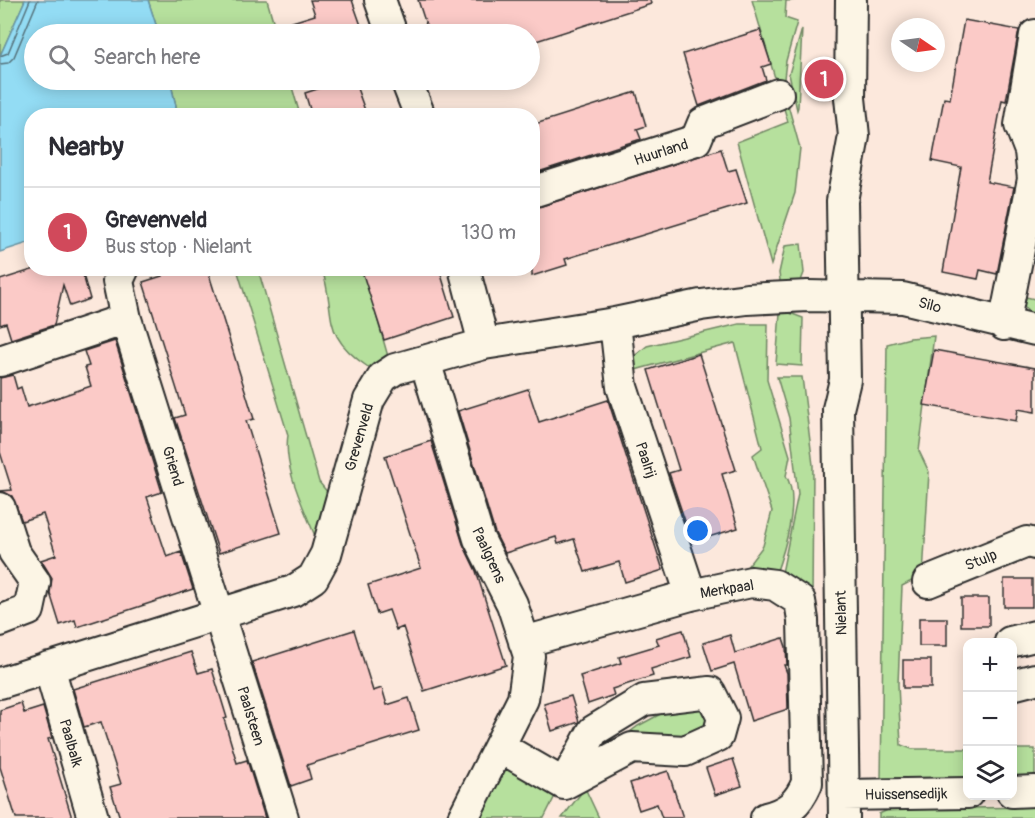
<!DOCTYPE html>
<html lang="en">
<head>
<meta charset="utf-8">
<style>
	body { margin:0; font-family:Pangolin,sans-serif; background:#f7f7f7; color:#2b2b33 }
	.controls { position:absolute; right:18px; bottom:18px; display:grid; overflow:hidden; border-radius:12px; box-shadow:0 3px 15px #0003 }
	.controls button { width:54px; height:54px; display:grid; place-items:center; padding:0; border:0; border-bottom:2px solid #e1e1e2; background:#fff; color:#2b2b33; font:30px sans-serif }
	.compass { position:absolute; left:891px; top:18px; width:54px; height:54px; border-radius:50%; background:#fff; box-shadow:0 3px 15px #0003; rotate:103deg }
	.you { position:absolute; left:698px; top:531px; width:21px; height:21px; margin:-15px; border:4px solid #fff; border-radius:50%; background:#1a73e8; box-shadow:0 0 0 9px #1a73e833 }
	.badge { display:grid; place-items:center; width:39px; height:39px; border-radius:50%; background:#d1495b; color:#fff; font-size:20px; font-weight:700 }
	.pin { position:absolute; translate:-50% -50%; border:3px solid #fff; box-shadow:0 2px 6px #0006 }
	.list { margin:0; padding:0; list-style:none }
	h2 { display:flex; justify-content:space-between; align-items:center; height:78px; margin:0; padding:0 24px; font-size:26px }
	h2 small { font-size:20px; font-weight:400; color:#7c7c81 }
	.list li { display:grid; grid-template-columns:39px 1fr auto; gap:18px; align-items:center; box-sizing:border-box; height:90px; padding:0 24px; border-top:2px solid #e1e1e2 }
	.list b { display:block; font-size:22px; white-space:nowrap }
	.list p { margin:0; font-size:20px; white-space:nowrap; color:#7c7c81 }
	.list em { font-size:20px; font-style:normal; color:#7c7c81 }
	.icon { flex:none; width:33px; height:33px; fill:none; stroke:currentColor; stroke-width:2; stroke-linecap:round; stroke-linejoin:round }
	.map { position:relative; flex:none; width:1035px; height:818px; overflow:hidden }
	.search { position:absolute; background:#fff; box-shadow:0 3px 15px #0003; left:24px; top:24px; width:516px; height:66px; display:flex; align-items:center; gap:15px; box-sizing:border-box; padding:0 21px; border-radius:33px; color:#7c7c81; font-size:22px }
	.panel { position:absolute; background:#fff; box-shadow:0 3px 15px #0003; left:24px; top:108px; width:516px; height:168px; border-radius:24px }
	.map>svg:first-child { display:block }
	.green { fill:#b6e09d; stroke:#708664; stroke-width:1.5 }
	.water { fill:#93dcf4; stroke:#6995a4; stroke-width:1.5 }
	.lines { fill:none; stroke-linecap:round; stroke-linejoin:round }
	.shore { stroke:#55727b; stroke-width:1.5 }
	.building { fill:#fbcac7; stroke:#2b2b2b; stroke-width:1.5 }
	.minor-casing { stroke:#2b2b2b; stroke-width:34 }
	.minor { stroke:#fcf5e5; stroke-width:30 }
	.labels { text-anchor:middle; stroke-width:6; stroke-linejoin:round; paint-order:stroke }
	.street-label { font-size:15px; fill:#2b2b2b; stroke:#fcf5e5 }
</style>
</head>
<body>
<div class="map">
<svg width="1035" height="818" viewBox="0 0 1035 818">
	<rect width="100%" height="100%" fill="#fce8dc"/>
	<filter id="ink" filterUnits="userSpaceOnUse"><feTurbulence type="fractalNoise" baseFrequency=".0167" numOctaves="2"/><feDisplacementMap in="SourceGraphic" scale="12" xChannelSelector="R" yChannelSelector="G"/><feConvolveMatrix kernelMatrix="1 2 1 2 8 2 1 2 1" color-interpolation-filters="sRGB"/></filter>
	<g filter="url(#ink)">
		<path class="green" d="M0,0h25l-25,56z
			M148,0h119l10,34h-118z
			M752,0h46l-12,1 -1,17 12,4 -11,39 -3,26 17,61 -5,45 -24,72 -34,-123 51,-20z
			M802,29l-4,78 -1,3 -8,-36z
			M170,80h120l10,35h-126l2,-9z
			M801,244l3,29 -4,10 -19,4 -2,-14 6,-27z
			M237,269h21l61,213 9,11 -13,43c-12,-30 -32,-69 -27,-101z
			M322,269h41l26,91 -21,7c-49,-33 -31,-51 -46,-98z
			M1026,297l9,2v17l-6,-2 -6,-10z
			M787,312l16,6 -1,48 -26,-2 4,-51z
			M739,324h29l-1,56 23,76 -4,20c15,22 -2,76 -11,100h-35l23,-30 9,-35 -19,-56 9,-7 -27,-105 -100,27 -3,-12 15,-12z
			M934,336l-15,115 10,21 -6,103 -21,11 -4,98 3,61 11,4h55v37l-86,-5 6,-437 23,-6z
			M777,377h25l11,88 -1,140 -32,-22 18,-89 -9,-76z
			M715,698l4,33 -112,18 31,-23 45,-24z
			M1012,749h23v34l-22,1z
			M505,764l52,28 -13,26h-67z
			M585,788l14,30h-37z
			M1035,807v11h-156v-4l11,-5z"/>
		<path class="water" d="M25,0h123l11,34h-125v46h136l6,26 -2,9 -142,1 -1,126 -31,10v-196z"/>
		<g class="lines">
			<path class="shore" d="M0,56l8,-3 22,-53
				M0,64l8,-1 6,-6 24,-57"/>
		</g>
		<path class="building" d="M310,0h42l12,34h-97l-1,-4 49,-15z
			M418,0h232l1,4 -121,39v-9h-101z
			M964,20l55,10 -13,71 -4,-1 -15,82 27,5 -17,87 -17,-4 -2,9 -35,-7 18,-105 -29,-6 12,-63 6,1z
			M760,30l11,34 -9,3 4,13 -67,26 -16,-52z
			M345,80h9l13,36h-55l-7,-23z
			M636,92l10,34 -9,3 4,10 -109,35v-49z
			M721,149l7,22 8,-2 11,34 -182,56 2,6 -35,11v-67z
			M38,268h43l9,31 -20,7 -7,-21 -9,40 -43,14 -5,-16 -6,2v-45z
			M160,268h47l47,151 -8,2 35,112 -62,20 -44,-135 10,-3 -42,-133 19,-6z
			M361,268h78l15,49 -70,23z
			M115,341l47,151 -15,5 20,60 14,-5 12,37 -116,38 -2,-7 -15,5 -10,-32 2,-15 -11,-18 15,-5 -13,-41 -21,7 -10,-25 -12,-5 12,-1 -12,-38v-74l13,-3 4,14 4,-2 6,20 32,-10 32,-11 -6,-19 4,-1 -5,-15z
			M934,350l101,18v44l-17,-3 -2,12 -92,-16z
			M699,354l37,116 -14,4 16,54 -46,14 -23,-69 10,-3 -31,-100z
			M528,389l11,33 69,-22 55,170 -38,12 -6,-20 -34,10 -11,-33 -16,5 -2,-7 -51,16 -10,-20 -37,-122z
			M431,441l32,103 13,27 30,94 -82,26 -21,-64 -7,3 -7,-20 -12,4 -9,-29 53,-17 -36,-112z
			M1004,579h28v28h-28z
			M961,598h28v28h-28z
			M919,618h28v28h-28z
			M354,630l19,61 9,-3 5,17 22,-7 10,32 -112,35 4,14 -20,7 -39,-124z
			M683,630l8,27 -40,12 2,7 -41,13 2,6 -26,9 -8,-28 41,-13 -2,-6 40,-12 -3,-7z
			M730,635l5,18 48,-15 3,9 1,18h-3l3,8 1,36 -37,12 -17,-57 -22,7 -9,-28z
			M191,652l7,21 14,-4 15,49 -3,1 13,44 10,-3 18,58h-145l-10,-31 11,-3 -20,-62 -17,5 -11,-38z
			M903,660h28v28h-28z
			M571,696l8,26 -27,9 -8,-27z
			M21,703l3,10 19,-6 9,31 -4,1 24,79h-56l-16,-51v-57z
			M733,759l9,27 -27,9 -9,-27z
			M668,771l15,47h-21l-5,-14 -18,6 -9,-27z"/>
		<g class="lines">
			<defs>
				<path id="minor" d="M380,0l12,34
					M406,80l14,36
					M532,192l164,-52 7,-17 75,-29
					M124,268l-6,13 8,38 157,499
					M464,268l20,76
					M615,323l7,64 69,208
					M1004,325l29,-146 -3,-28 -10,-26 15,-90
					M0,361l126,-42
					M425,361l54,178 33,65 17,52 -6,43 -60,119
					M0,508l14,44 21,30 -6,28 -29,11
					M928,582l99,-40 8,2
					M524,642l167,-47 60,-13 24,3 25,16 3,19 4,163c-9,21 -19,29 -41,35
					M1010,642l25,-6
					M49,667l44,151
					M0,683l293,-92 20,-13 13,-24 43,-154 14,-23 12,-8 89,-25 131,-21 86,-18 46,-6 61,-3 95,2 132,32
					M1012,685l23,-6
					M710,692l13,26 -5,18 -33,15 -53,-3 -68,36 29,-53 51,-31z
					M500,747l64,37
					M1012,792l23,-1
					M844,795l124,-2
					M844,818l-6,-409 7,-29 -3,-179 12,-65 -4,-38 1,-98"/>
			</defs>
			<use href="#minor" class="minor-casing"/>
			<use href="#minor" class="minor"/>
		</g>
	</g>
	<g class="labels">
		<g class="street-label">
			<text transform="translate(661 152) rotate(-18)" y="5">Huurland</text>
			<text transform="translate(930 305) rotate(15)" y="5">Silo</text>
			<text transform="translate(359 437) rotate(-74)" y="5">Grevenveld</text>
			<text transform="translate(646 460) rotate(72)" y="5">Paalrij</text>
			<text transform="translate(173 466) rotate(73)" y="5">Griend</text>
			<text transform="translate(489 555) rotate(65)" y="5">Paalgrens</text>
			<text transform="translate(981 560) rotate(-22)" y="5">Stulp</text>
			<text transform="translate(727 589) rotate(-9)" y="5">Merkpaal</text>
			<text transform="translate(841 613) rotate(-91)" y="5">Nielant</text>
			<text transform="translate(251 716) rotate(73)" y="5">Paalsteen</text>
			<text transform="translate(71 743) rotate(74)" y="5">Paalbalk</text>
			<text transform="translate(906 794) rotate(-1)" y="5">Huissensedijk</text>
		</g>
	</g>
</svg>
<div class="controls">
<button>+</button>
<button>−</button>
<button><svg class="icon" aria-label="layers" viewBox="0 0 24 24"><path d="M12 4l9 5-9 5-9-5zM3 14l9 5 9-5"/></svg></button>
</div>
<svg class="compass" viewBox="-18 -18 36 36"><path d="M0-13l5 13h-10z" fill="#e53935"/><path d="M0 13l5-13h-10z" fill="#7c7c81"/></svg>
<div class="you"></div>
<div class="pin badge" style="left:824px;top:79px">1</div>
<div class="search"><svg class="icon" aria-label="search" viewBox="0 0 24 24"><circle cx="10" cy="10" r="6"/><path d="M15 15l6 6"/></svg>Search here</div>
<section class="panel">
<h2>Nearby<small></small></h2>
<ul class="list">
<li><span class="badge">1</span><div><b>Grevenveld</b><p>Bus stop · Nielant</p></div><em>130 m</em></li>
</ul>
</section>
</div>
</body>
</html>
